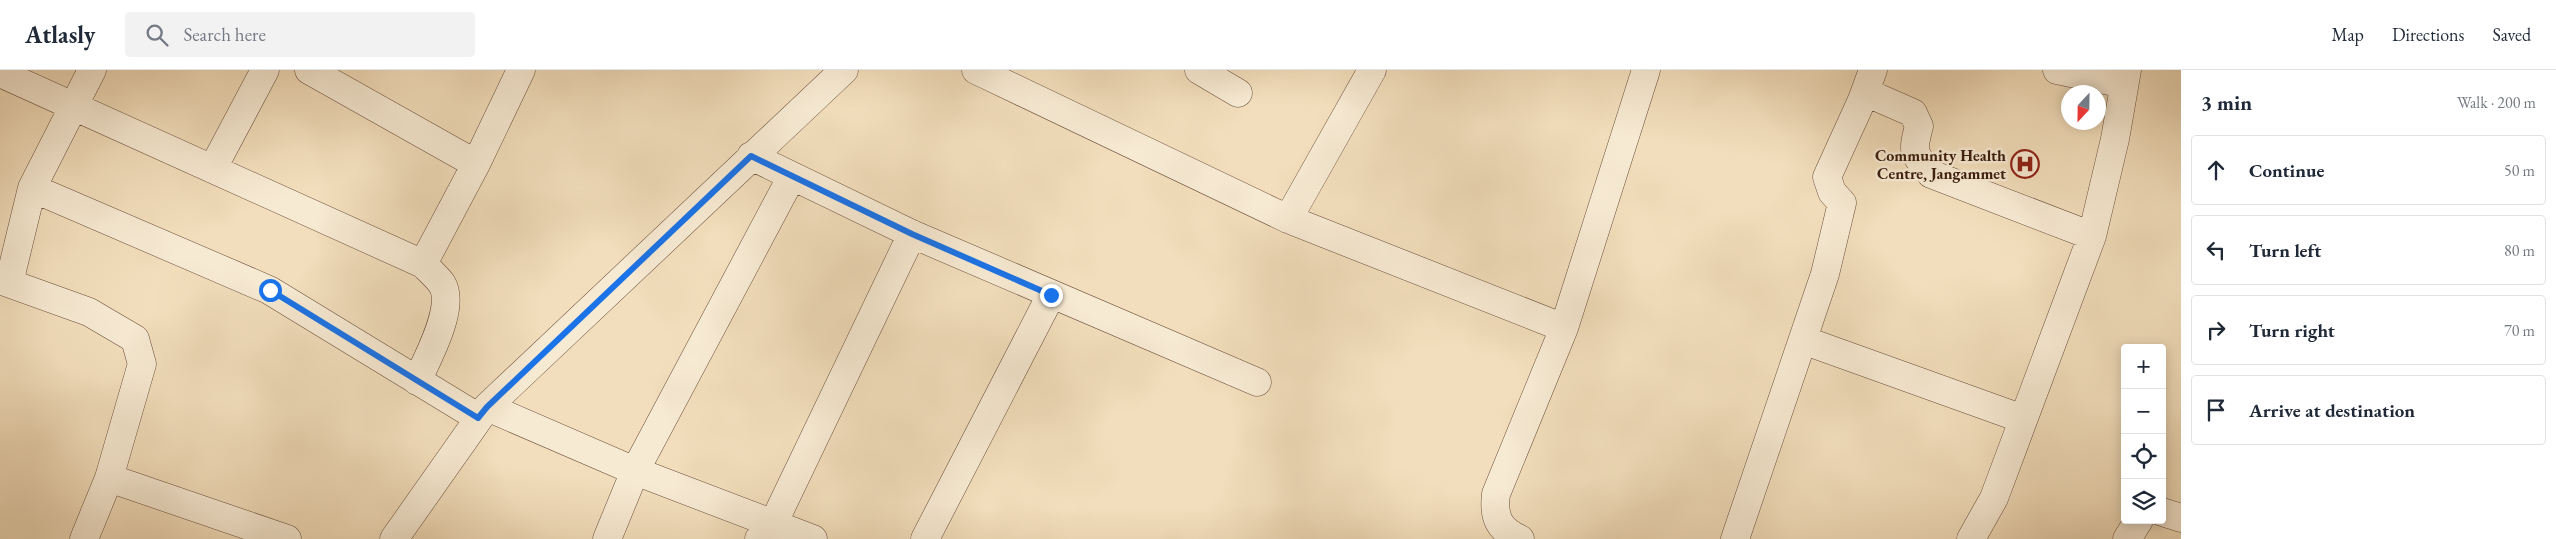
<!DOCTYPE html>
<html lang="en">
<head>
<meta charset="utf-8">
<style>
	body { margin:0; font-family:"EB Garamond",serif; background:#f2f2f3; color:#1f2937 }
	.controls { position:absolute; right:15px; bottom:15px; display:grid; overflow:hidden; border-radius:5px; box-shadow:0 2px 12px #0003 }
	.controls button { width:45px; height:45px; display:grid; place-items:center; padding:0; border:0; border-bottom:1px solid #e0e1e3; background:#fff; color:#1f2937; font:25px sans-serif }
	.compass { position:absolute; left:2061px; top:15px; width:45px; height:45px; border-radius:50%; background:#fff; box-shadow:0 2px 12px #0003; rotate:202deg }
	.stop { position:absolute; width:15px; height:15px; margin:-11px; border:4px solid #1a73e8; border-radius:50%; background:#fff }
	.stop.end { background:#1a73e8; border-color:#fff; box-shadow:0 1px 5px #0008 }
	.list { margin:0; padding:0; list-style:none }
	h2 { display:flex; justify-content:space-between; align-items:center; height:65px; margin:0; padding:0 20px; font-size:21px }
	h2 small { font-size:16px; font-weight:400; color:#747a83 }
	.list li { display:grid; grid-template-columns:32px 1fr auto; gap:15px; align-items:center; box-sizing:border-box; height:70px; margin:0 10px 10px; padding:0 10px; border:1px solid #e0e1e3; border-radius:5px }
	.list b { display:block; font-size:19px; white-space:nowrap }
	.list em { font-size:16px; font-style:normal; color:#747a83 }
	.icon { flex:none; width:28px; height:28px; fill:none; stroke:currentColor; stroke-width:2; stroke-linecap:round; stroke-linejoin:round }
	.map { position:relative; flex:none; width:2181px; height:469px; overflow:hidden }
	header { display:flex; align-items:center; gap:30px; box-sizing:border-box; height:70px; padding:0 25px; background:#fff; border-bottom:1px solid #e0e1e3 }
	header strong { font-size:24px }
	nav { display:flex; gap:28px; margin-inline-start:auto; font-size:18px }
	.search { width:350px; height:45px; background:#f2f2f3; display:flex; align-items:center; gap:12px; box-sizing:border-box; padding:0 18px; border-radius:5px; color:#747a83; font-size:19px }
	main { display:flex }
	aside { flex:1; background:#fff }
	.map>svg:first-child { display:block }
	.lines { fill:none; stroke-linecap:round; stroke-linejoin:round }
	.street-casing { stroke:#6a4e3b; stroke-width:29 }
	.street { stroke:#f7ead3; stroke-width:28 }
	.route { stroke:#1a73e8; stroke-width:6 }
	.labels { text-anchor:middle; stroke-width:5; stroke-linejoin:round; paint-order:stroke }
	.poi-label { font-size:16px; font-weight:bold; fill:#3c1e10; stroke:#f7ead3; text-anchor:end }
</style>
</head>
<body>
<header>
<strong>Atlasly</strong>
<div class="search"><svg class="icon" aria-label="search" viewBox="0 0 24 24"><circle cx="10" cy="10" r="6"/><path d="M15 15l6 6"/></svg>Search here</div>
<nav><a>Map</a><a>Directions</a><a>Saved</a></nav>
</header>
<main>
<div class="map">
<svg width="2181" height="469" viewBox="0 0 2181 469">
	<rect width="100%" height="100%" fill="#f2debc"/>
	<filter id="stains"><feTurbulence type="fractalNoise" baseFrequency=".004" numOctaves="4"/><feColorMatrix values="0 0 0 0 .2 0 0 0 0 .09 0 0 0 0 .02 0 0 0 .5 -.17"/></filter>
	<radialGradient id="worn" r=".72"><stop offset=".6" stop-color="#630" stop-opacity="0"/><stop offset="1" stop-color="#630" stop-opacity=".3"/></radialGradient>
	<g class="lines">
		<defs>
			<path id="street" d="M309,0l167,94
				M976,0l312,149 276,109
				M1199,0l39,23
				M2057,0l67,14
				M0,3l423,191c6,6 14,13 19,20 14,23 -15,75 -25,97
				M1865,22l48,21 6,13c-7,27 -6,27 12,48l161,62
				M751,86l161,78 345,148
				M213,98l52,-98
				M32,118l237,102 210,128
				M1288,149l84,-149
				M423,194l53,-100 45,-94
				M0,210l89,32 46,27 7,25 -33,114 -25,61
				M9,213l23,-95 60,-118
				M1803,270l220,79
				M487,337l148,64 178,68
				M109,408l178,61
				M2162,442l19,6
				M394,469l93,-132 357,-337
				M607,469l28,-68 157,-295
				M759,469l15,-17 138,-288
				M925,469l126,-244
				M1520,469c-21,-9 -27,-22 -24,-45l68,-166 82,-258
				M1735,469l90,-265 17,-71 -10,-11 -5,-15 35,-77 11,-30
				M1971,469l23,-41 98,-262 23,-97 12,-69
				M2127,469l12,-19"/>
		</defs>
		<use href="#street" class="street-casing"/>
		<use href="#street" class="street"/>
	</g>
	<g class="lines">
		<path class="route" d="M270,220l208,128 9,-11 264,-251 161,78 139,61"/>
	</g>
	<defs>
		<symbol id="hospital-ring" viewBox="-11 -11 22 22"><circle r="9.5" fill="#f7ead3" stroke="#8f2418" stroke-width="1.5"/><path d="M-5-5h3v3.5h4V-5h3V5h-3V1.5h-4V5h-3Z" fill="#8f2418"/></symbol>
	</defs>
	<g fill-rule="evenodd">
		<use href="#hospital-ring" x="2009" y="78" width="32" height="32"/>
	</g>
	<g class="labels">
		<g class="poi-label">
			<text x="2006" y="91">Community Health<tspan x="2006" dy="18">Centre, Jangammet</tspan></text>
		</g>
	</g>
	<rect width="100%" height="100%" filter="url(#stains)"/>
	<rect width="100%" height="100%" fill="url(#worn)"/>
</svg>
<div class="controls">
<button>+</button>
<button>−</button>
<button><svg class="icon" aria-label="locate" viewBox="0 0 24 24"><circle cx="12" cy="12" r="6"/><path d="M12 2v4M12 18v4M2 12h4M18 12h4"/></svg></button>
<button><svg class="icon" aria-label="layers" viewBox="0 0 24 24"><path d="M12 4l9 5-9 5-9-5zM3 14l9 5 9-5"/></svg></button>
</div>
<svg class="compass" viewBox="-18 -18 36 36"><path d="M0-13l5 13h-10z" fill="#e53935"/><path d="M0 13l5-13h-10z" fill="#747a83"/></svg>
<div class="stop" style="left:270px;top:220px"></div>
<div class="stop end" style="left:1051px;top:225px"></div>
</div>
<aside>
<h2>3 min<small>Walk · 200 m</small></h2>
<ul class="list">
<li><svg class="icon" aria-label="ahead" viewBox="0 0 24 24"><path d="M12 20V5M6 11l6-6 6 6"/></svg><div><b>Continue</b></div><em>50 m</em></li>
<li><svg class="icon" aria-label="left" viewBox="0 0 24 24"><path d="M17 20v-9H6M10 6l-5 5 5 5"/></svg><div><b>Turn left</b></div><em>80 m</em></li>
<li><svg class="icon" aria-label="right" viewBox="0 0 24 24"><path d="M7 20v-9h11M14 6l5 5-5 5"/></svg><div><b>Turn right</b></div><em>70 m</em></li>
<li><svg class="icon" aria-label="arrive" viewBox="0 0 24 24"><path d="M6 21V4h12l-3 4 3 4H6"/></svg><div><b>Arrive at destination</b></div></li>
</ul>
</aside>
</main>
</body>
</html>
